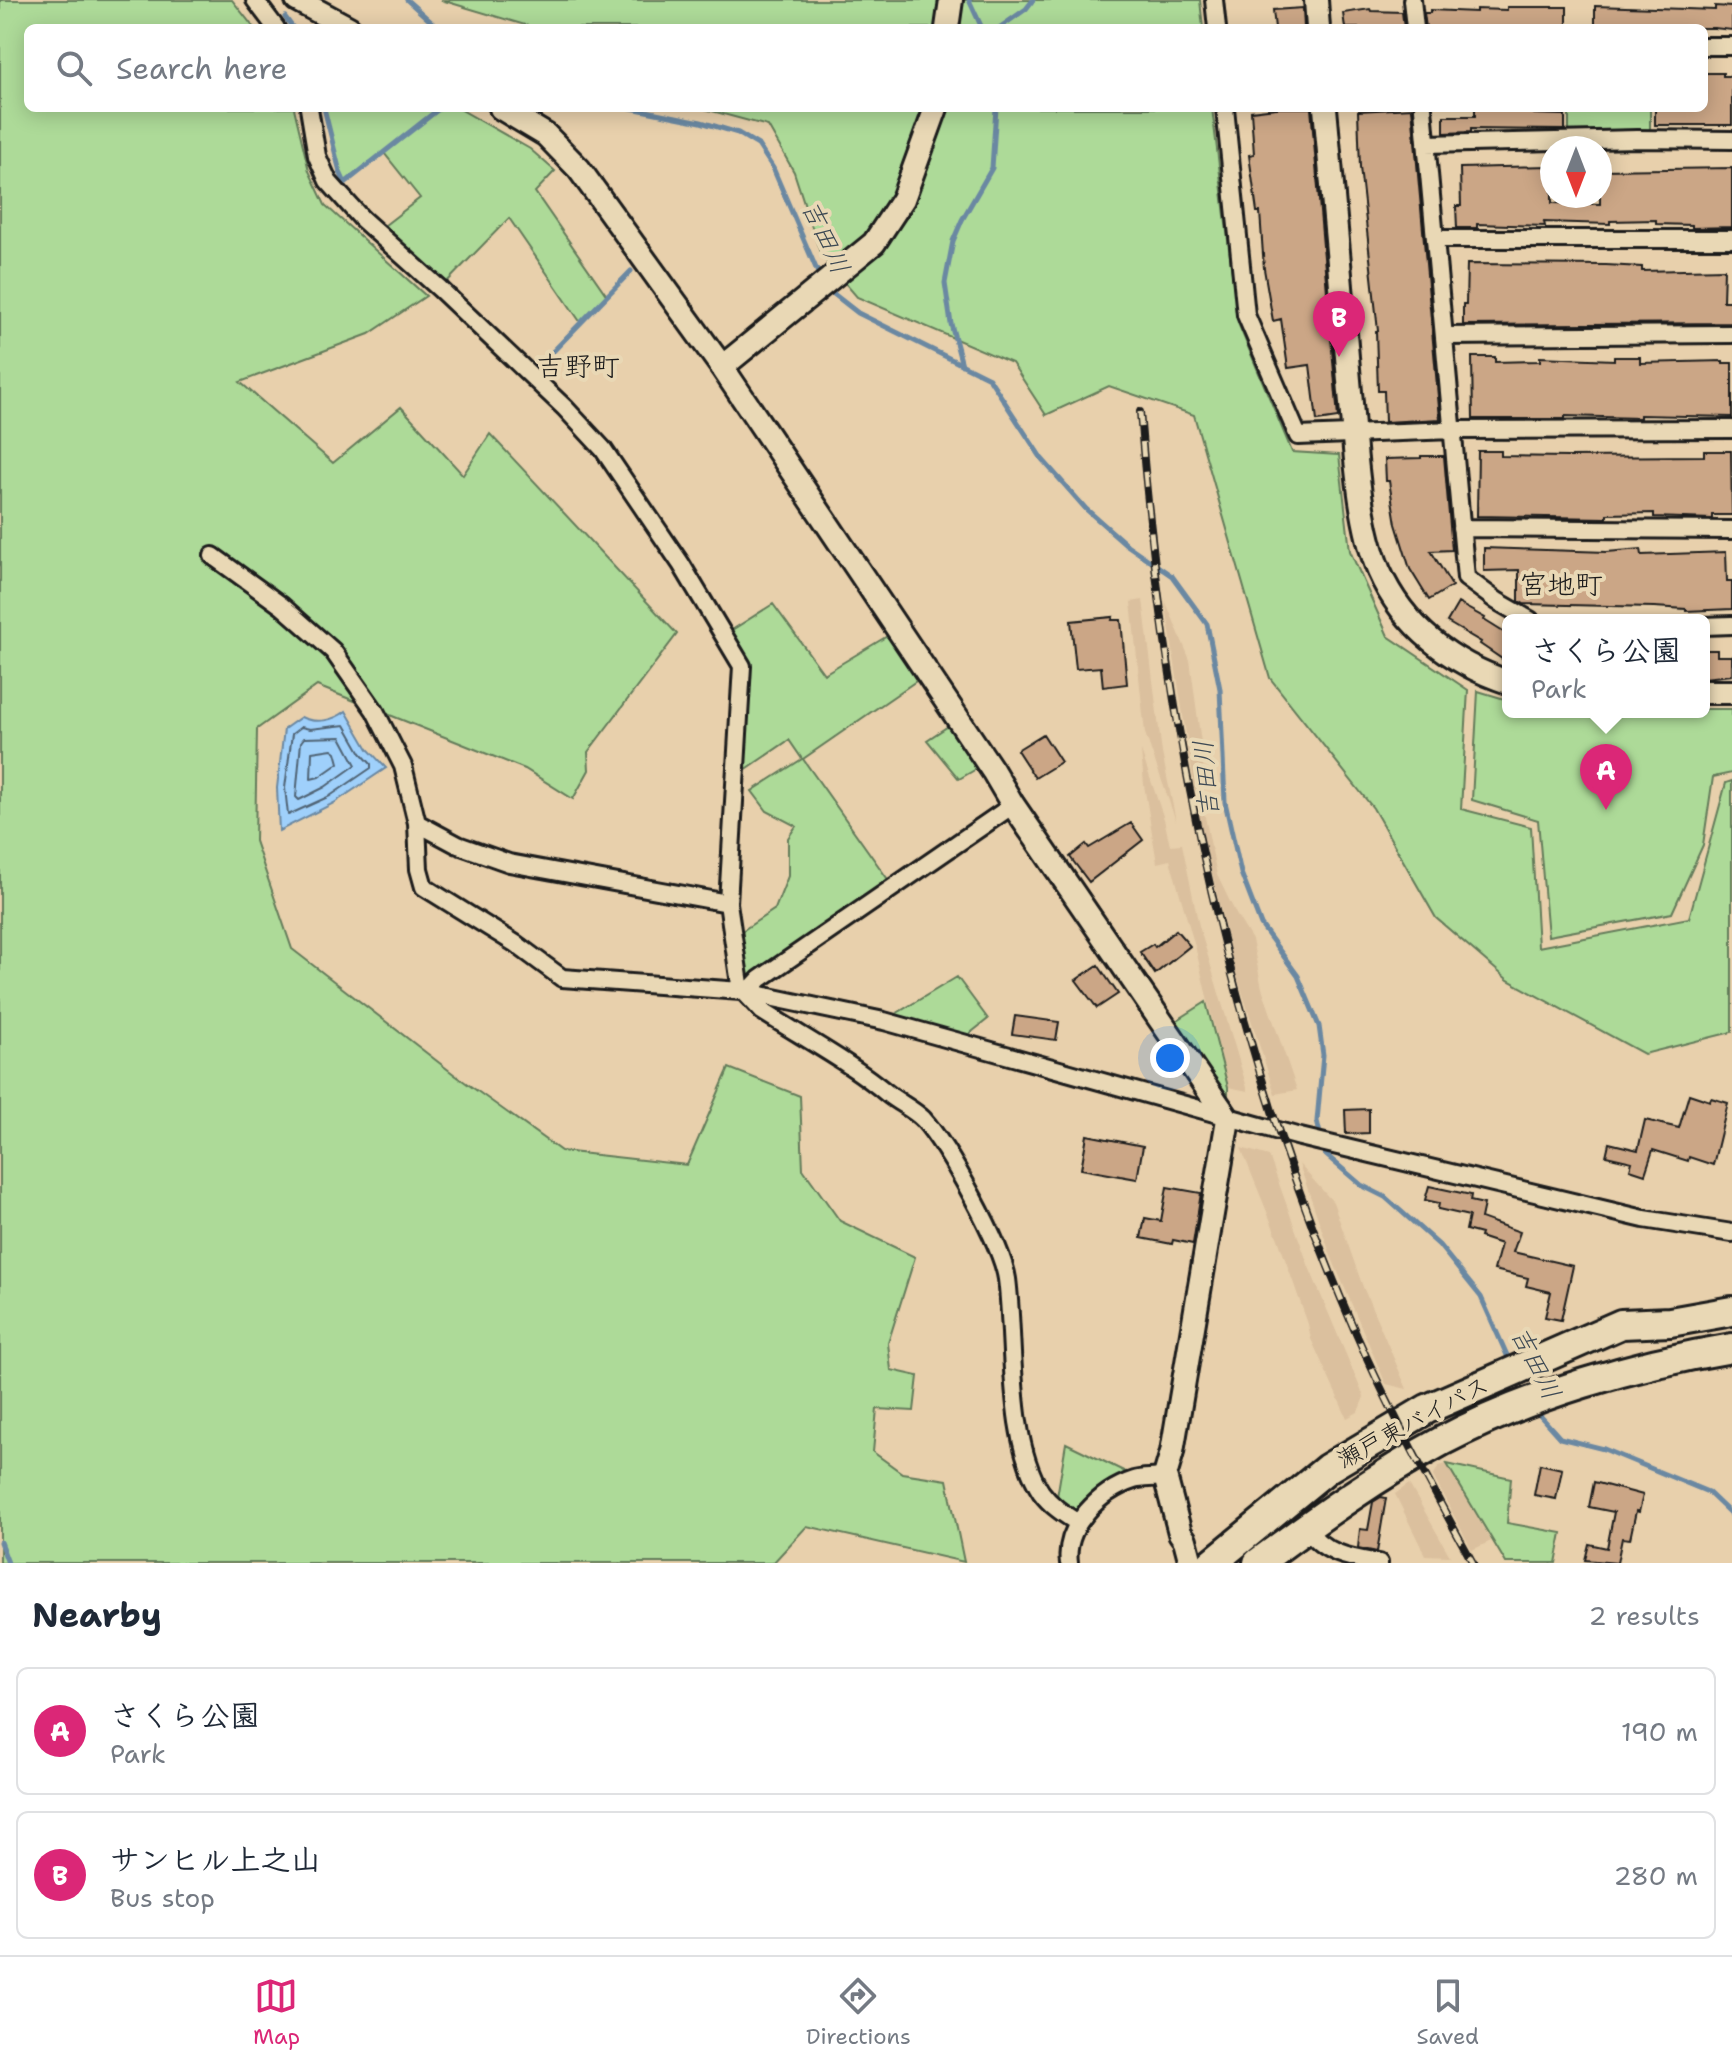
<!DOCTYPE html>
<html lang="en">
<head>
<meta charset="utf-8">
<style>
	body { margin:0; font-family:"Shantell Sans","Klee One",sans-serif; background:#f2f2f3; color:#1f2937 }
	.compass { position:absolute; left:1540px; top:136px; width:72px; height:72px; border-radius:50%; background:#fff; box-shadow:0 4px 20px #0003; rotate:180deg }
	.you { position:absolute; left:1170px; top:1058px; width:28px; height:28px; margin:-20px; border:6px solid #fff; border-radius:50%; background:#1a73e8; box-shadow:0 0 0 12px #1a73e833 }
	.badge { display:grid; place-items:center; width:52px; height:52px; border-radius:50%; background:#db2777; color:#fff; font-size:26px; font-weight:700 }
	.pin { position:absolute; translate:-50% -66px; filter:drop-shadow(0 2px 4px #0008) }
	.pin::after { content:''; position:absolute; top:42px; width:28px; height:24px; background:inherit; clip-path:polygon(0 0,100% 0,50% 100%) }
	.popup { position:absolute; left:1502px; top:614px; width:208px; height:104px; box-sizing:border-box; display:grid; place-content:center; border-radius:12px; background:#fff; filter:drop-shadow(0 2px 6px #0005); font-size:26px; white-space:nowrap; color:#747a83 }
	.popup b { font-size:30px; color:#1f2937 }
	.popup::after { content:''; position:absolute; left:50%; top:100%; margin-left:-16px; border:16px solid transparent; border-top-color:#fff }
	.list { margin:0; padding:0; list-style:none }
	h2 { display:flex; justify-content:space-between; align-items:center; height:104px; margin:0; padding:0 32px; font-size:34px }
	h2 small { font-size:26px; font-weight:400; color:#747a83 }
	.list li { display:grid; grid-template-columns:52px 1fr auto; gap:24px; align-items:center; box-sizing:border-box; height:128px; margin:0 16px 16px; padding:0 16px; border:2px solid #e0e1e3; border-radius:12px }
	.list b { display:block; font-size:30px; white-space:nowrap }
	.list p { margin:0; font-size:26px; white-space:nowrap; color:#747a83 }
	.list em { font-size:26px; font-style:normal; color:#747a83 }
	.icon { flex:none; width:44px; height:44px; fill:none; stroke:currentColor; stroke-width:2; stroke-linecap:round; stroke-linejoin:round }
	.map { position:relative; flex:none; width:1732px; height:1563px; overflow:hidden }
	.search { position:absolute; background:#fff; box-shadow:0 4px 20px #0003; left:24px; right:24px; top:24px; height:88px; display:flex; align-items:center; gap:20px; box-sizing:border-box; padding:0 28px; border-radius:12px; color:#747a83; font-size:30px }
	.sheet { height:392px; background:#fff }
	nav { display:flex; justify-content:space-around; align-items:center; box-sizing:border-box; height:112px; border-top:2px solid #e0e1e3; background:#fff; font-size:22px; color:#747a83 }
	nav a { display:grid; justify-items:center; gap:4px }
	nav .on { color:#db2777 }
	.map>svg:first-child { display:block }
	.built { fill:#dbc09e }
	.green { fill:#adda98; stroke:#647b5a; stroke-width:2 }
	.water { fill:#9fd0fb; stroke:#6b88a2; stroke-width:2 }
	.lines { fill:none; stroke-linecap:round; stroke-linejoin:round }
	.shore { stroke:#506475; stroke-width:2 }
	.stream { stroke:#6b88a2; stroke-width:5 }
	.building { fill:#cba686; stroke:#1c1c1c; stroke-width:2 }
	.street-casing { stroke:#1c1c1c; stroke-width:22 }
	.secondary-casing { stroke:#1c1c1c; stroke-width:28 }
	.highway-casing { stroke:#1c1c1c; stroke-width:34 }
	.street { stroke:#e9d8b5; stroke-width:16 }
	.secondary { stroke:#e9d8b5; stroke-width:22 }
	.highway { stroke:#e9d8b5; stroke-width:28 }
	.rail-casing { stroke:#1c1c1c; stroke-width:8 }
	.rail { stroke:#e9d8b5; stroke-width:5; stroke-dasharray:15; stroke-linecap:butt }
	.labels { text-anchor:middle; stroke-width:8; stroke-linejoin:round; paint-order:stroke }
	.street-label { font-size:24px; fill:#1c1c1c; stroke:#e9d8b5 }
	.water-label { font-size:26px; font-style:italic; fill:#3d4954; stroke:#e9d8b5 }
	.quarter-label { font-size:28px; fill:#1c1c1c; stroke:#e9d8b5 }
</style>
</head>
<body>
<div class="map">
<svg width="1732" height="1563" viewBox="0 0 1732 1563">
	<rect width="100%" height="100%" fill="#e8d0ac"/>
	<filter id="ink" filterUnits="userSpaceOnUse"><feTurbulence type="fractalNoise" baseFrequency=".0125" numOctaves="2"/><feDisplacementMap in="SourceGraphic" scale="16" xChannelSelector="R" yChannelSelector="G"/><feConvolveMatrix kernelMatrix="1 2 1 2 8 2 1 2 1" color-interpolation-filters="sRGB"/></filter>
	<g filter="url(#ink)">
		<path class="built" d="M1143,600l19,153 14,68 -31,-88 -14,-131z
			M1165,600l25,60 13,98 1,54 13,63 19,39 16,26 10,48 35,102 -22,4 -41,-127 -35,-150z
			M1141,751l23,68 6,26 12,-1 17,82 49,165 -20,-4 -32,-137 -26,-90 -13,3 -13,-78z
			M1241,1148l28,8 40,111 55,130 -6,15 -11,6 -36,-79 -3,-15 -30,-85z
			M1299,1164l34,38 30,85 44,102 -21,-5 -55,-128z
			M1447,1464l44,77 -19,9 -39,-74 6,-10z
			M1409,1484l41,72 -25,-1 -30,-61z"/>
		<path class="green" d="M0,0h232l22,28h-226v80h266l15,63 16,34 101,91 -57,38 -129,48 93,81 68,-56 62,68 27,-41 187,200 -89,118 1,18 -16,29 -48,-30 -208,-83 -60,43 -2,112 37,108 163,126 106,76 126,14 42,-97 71,28 3,73 37,52 75,36 -27,86 3,27 27,6 -4,35 -37,-2 -4,43 29,21 45,7 17,82 -157,-36 -34,37h-773z
			M441,0h759l3,28h-668z
			M324,108h134l72,41 25,22 -20,21 72,104 -26,27 -72,-105 -69,71 -64,-57 44,-34 -36,-45 -39,30 -5,-11z
			M701,108h511l26,215 54,129 47,3 11,96 38,85 80,54 -7,119 70,18 7,120 151,-29 37,-135 6,-2v251l-88,22 -136,-74 -72,-62 -63,-110 -103,-130 -76,-263 -85,-29 -63,29 -34,-52 -155,-66 -36,-42 -27,-83 -26,-46z
			M1569,108h81v31h-81z
			M773,604l51,70 65,-39 30,44 -116,80 91,129 -148,106 -13,-57 42,-28 13,-33v-38l8,-12 -29,-15 -15,-20 50,-32 -13,-19 -53,36 6,-110 -18,-31z
			M1478,691l30,9v12h196v-3h28v64l-19,4 -10,68 -31,68 -124,23 -10,-116 -66,-20z
			M950,725l28,43 -19,11 -32,-39z
			M957,977l31,42 -30,24 -74,-22z
			M1206,1002l22,85v32l-63,-91z
			M1066,1443l72,35 -60,45 -23,-14z
			M1447,1464l64,14 -4,45 55,10 -6,30h-50z"/>
		<path class="water" d="M346,711l22,38 18,19 -52,35 -55,28 -2,-43 7,-59 17,-12c15,7 32,4 45,-6z"/>
		<g class="lines">
			<path class="shore" d="M345,725l16,28 10,11v4l-41,28 -42,19 -3,-27 7,-54 9,-7 9,2z
				M304,738l37,-1 15,28 -31,22 -26,13 -3,-3 5,-55z
				M332,749l4,3 3,11 -20,14 -8,2 1,-27z"/>
			<path class="stream" d="M407,0l31,28
				M969,0l13,28
				M285,17l8,11
				M999,28l27,-19 7,-9
				M324,108l16,64 5,11 95,-75
				M631,108l70,14 37,11 20,12 15,23 48,112
				M826,288l32,25 131,65 53,81 44,50 41,36 45,31 35,48 13,65 5,113 16,71 20,52 37,51 21,50 4,29 -6,66 8,33 36,31 24,12 54,48 42,52 29,65
				M962,365l-11,-41 -6,-41 8,-42 9,-21 30,-52 4,-60
				M535,370l96,-99
				M1535,1410l25,28 44,11 104,43 24,23
				M0,1542l8,21"/>
		</g>
		<path class="building" d="M1595,6l120,4v-4l17,1v23l-18,-2h-119z
			M1507,7h60v21h-141l-2,-15h6v-3l46,2v-3l31,1z
			M1303,8l1,20h-29l-2,-18z
			M1370,9l1,2 31,1 2,16h-59l-2,-15z
			M1704,73h19v3h9v49h-77v-17h49z
			M1276,108h35l27,310 -21,3 -7,-56 -22,3 -7,-49 -8,2 -9,-52 -4,-57h-3l-8,-57 5,-1 -3,-43z
			M1412,108l28,311 -55,3 -1,-31h-6l-2,-60h2l-18,-164 -2,-56z
			M1475,108h59v6l31,1v15l-94,-1v3l-27,1v-17h31z
			M1552,166v37l48,1v-34l132,-2v59l-40,1v-3l-36,-1v-4l-46,1v3l-66,-2 1,4 -68,-2v4h-20l-1,-22h5l-1,-38z
			M1467,264l139,1 36,2v4l82,-2 -1,32h9v22l-269,2v-21h3z
			M1472,357h23v5l45,-1v-4l74,3v-3h26v6l83,-2v2h9v54l-92,-2v3l-75,-2v3h-92z
			M1478,451h23v5l67,1 136,-1v-5h27l1,64h-20v4l-58,-2v-4l-47,1v4l-130,-2z
			M1421,456h23l8,94 -21,1 21,35 -23,14 -19,-31 -14,-45 -7,-43h-3l-1,-22 36,-1z
			M1484,548l123,4 34,-3 1,6 84,-3 1,29h5v28l-46,2v-2l-32,-2 -130,-3 -5,-3v-31l-35,1z
			M1458,603l27,15 -1,2 24,15v28l-28,-19 1,-2 -34,-20z
			M1113,617l-1,3h9l6,64 -24,3 -2,-20 -25,2 -5,-48z
			M1704,650h13v6h15v19l-28,3z
			M1043,734l18,28 -26,16 -18,-28z
			M1131,823l12,17 -54,42 -19,-25 16,-13 3,4z
			M1176,930l14,16 -35,28 -15,-22 13,-8 2,3z
			M1098,965l20,29 -21,14 -21,-28z
			M1015,1016l44,6 -3,18 -44,-6z
			M1689,1094l21,7 1,-3 17,5 -15,62 -24,-8 -1,4 -35,-11 -8,24 -15,-5 2,-7 -26,-6 3,-13 29,7 7,-30 34,8z
			M1369,1109v24l-23,1 -1,-24z
			M1087,1135l56,11 -6,33 -56,-10z
			M1429,1186l42,9 -1,6 14,3 -3,14 39,14 -7,20 60,14 -12,54 -16,-3 6,-25 -25,-6 2,-8 -34,-8 7,-26 -21,-7 1,-3 -15,-4 3,-14 -31,-7 1,-6 -14,-3z
			M1167,1187l34,6 -8,51 -20,-4 -1,4 -31,-6 4,-20 16,3z
			M1540,1464l22,5 -6,30 -22,-4z
			M1594,1482l49,13 -4,17 -3,-1 -6,28 -8,-1 -5,25 -32,-3 4,-16 18,4 7,-36 -25,-5z
			M1381,1497l5,1 -9,54 -19,-4 2,-19 8,1 5,-28z"/>
		<g class="lines">
			<defs>
				<path id="street" d="M255,0l21,28
					M1214,0l3,28
					M1412,0l3,28
					M1704,46h28
					M309,108l8,48 11,25 34,38 78,70 125,119 38,41 78,115 61,102 -14,237 13,88
					M1225,108l21,207 52,121 155,-6 279,-1
					M1423,108l43,470 31,23 33,19
					M1426,144l211,-5 95,1
					M1435,239h297
					M1444,336l288,-2
					M1461,528l271,2
					M213,556l69,50 51,45 42,60 28,55 14,57 2,46 5,18 92,57 46,34 179,13 143,30 416,116 344,82 88,14
					M1704,626l28,-1
					M417,823l41,22 51,18 219,40
					M746,994l16,17c42,27 89,52 126,83 11,9 25,15 35,25 24,27 79,125 84,160 8,61 0,161 34,213 10,14 23,22 37,31
					M746,994l14,-15 253,-174
					M1306,1527c16,27 45,31 73,36
					M1069,1563c-5,-37 31,-72 65,-83 10,-3 20,-1 31,-4"/>
				<path id="secondary" d="M297,0l52,28
					M1316,0l2,28
					M947,28l4,-28
					M501,108l45,27 33,34 143,198 271,404 20,34 215,314 -56,333 -7,24 15,57 5,7 6,23
					M1325,108c9,95 17,189 25,284 5,53 8,130 29,179 24,55 73,93 129,111
					M722,367l152,-124 29,-44 33,-91
					M1704,692h28"/>
				<path id="highway" d="M1212,1563l116,-95 99,-59 194,-85 49,-2 62,-11
					M1258,1563c59,-44 119,-87 184,-122 87,-46 193,-77 290,-93"/>
			</defs>
			<use href="#street" class="street-casing"/>
			<use href="#secondary" class="secondary-casing"/>
			<use href="#highway" class="highway-casing"/>
			<use href="#street" class="street"/>
			<use href="#secondary" class="secondary"/>
			<use href="#highway" class="highway"/>
			<defs>
				<path id="rail" d="M1140,412c24,318 89,631 217,924 34,77 75,153 116,227"/>
			</defs>
			<use href="#rail" class="rail-casing"/>
			<use href="#rail" class="rail"/>
		</g>
	</g>
	<g class="labels">
		<g class="street-label">
			<text transform="translate(1413 1422) rotate(-28)" y="8">瀬戸東バイパス</text>
		</g>
		<g class="water-label">
			<text transform="translate(826 237) rotate(65)" y="9">吉田川</text>
			<text transform="translate(1206 779) rotate(-95)" y="9">吉田川</text>
			<text transform="translate(1536 1363) rotate(63)" y="9">吉田川</text>
		</g>
		<g class="quarter-label">
			<text x="578" y="376">吉野町</text>
			<text x="1561" y="594">宮地町</text>
		</g>
	</g>
</svg>
<svg class="compass" viewBox="-18 -18 36 36"><path d="M0-13l5 13h-10z" fill="#e53935"/><path d="M0 13l5-13h-10z" fill="#747a83"/></svg>
<div class="you"></div>
<div class="pin badge" style="left:1606px;top:810px">A</div>
<div class="popup"><b>さくら公園</b>Park</div>
<div class="pin badge" style="left:1339px;top:357px">B</div>
<div class="search"><svg class="icon" aria-label="search" viewBox="0 0 24 24"><circle cx="10" cy="10" r="6"/><path d="M15 15l6 6"/></svg>Search here</div>
</div>
<section class="sheet">
<h2>Nearby<small>2 results</small></h2>
<ul class="list">
<li><span class="badge">A</span><div><b>さくら公園</b><p>Park</p></div><em>190 m</em></li>
<li><span class="badge">B</span><div><b>サンヒル上之山</b><p>Bus stop</p></div><em>280 m</em></li>
</ul>
</section>
<nav>
<a class="on"><svg class="icon" aria-label="map" viewBox="0 0 24 24"><path d="M3 6l6-2 6 2 6-2v14l-6 2-6-2-6 2zM9 4v14M15 6v14"/></svg>Map</a>
<a><svg class="icon" aria-label="directions" viewBox="0 0 24 24"><path d="M12 3l9 9-9 9-9-9zM9 14v-3h6M13 9l2 2-2 2"/></svg>Directions</a>
<a><svg class="icon" aria-label="saved" viewBox="0 0 24 24"><path d="M7 4h10v16l-5-4-5 4z"/></svg>Saved</a>
</nav>
</body>
</html>
